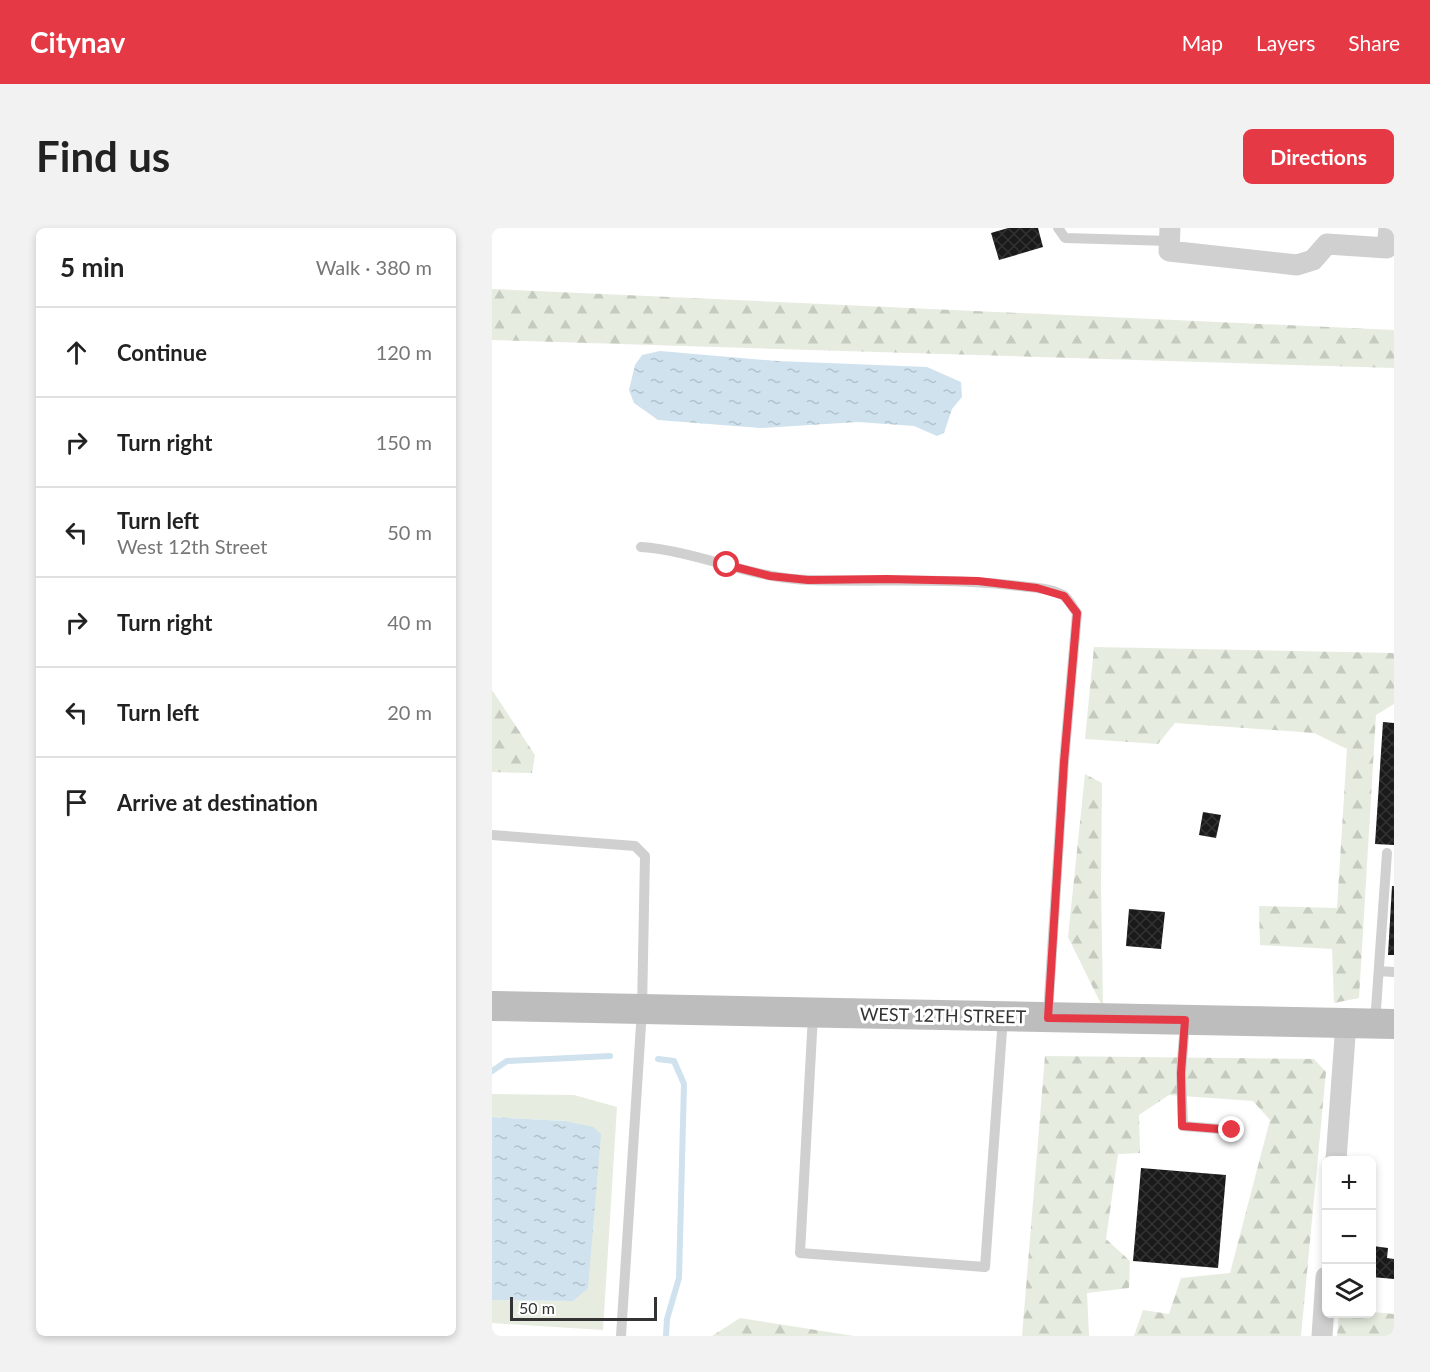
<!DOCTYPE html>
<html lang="en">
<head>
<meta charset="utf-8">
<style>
	body { margin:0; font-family:Lato,sans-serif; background:#f2f2f2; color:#222 }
	.controls { position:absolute; right:18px; bottom:18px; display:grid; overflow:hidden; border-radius:9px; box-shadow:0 3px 9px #0003 }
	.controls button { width:54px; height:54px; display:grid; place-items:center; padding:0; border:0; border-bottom:2px solid #e0e0e0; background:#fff; color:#222; font:30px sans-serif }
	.scale { position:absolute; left:18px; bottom:15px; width:147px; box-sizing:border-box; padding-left:6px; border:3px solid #333; border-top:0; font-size:16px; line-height:21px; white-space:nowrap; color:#333; -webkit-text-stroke:4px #fff; paint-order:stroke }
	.stop { position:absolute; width:18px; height:18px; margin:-14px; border:4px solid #e63946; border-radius:50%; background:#fff }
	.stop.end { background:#e63946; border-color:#fff; box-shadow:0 2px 6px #0008 }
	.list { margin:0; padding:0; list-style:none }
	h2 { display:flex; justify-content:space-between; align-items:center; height:78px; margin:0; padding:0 24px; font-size:26px }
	h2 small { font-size:20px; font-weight:400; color:#767676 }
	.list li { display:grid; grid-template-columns:39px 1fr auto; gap:18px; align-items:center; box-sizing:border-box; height:90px; padding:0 24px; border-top:2px solid #e0e0e0 }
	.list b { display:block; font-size:22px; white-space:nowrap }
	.list p { margin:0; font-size:20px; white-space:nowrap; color:#767676 }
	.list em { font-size:20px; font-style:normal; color:#767676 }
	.icon { flex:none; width:33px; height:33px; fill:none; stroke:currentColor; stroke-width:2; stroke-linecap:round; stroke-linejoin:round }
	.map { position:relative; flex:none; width:902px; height:1108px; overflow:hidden; border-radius:9px }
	header { display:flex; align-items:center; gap:36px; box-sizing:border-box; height:84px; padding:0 30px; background:#e63946; color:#fff }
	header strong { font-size:28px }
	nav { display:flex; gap:33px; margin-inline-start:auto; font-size:21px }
	.intro { display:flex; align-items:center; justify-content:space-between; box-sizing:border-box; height:144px; padding:0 36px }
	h1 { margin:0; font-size:42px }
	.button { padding:15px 27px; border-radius:9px; background:#e63946; color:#fff; font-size:21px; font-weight:700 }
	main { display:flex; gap:36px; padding:0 36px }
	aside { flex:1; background:#fff; border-radius:9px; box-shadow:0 3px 9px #0003 }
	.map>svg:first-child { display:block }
	.green { fill:#e6ecdf }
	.forest { fill:url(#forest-firs) }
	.water { fill:url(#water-ripples) }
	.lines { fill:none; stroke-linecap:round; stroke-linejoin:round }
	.stream { stroke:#cfe2ee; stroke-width:6 }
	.building { fill:url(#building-cross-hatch) }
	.lane { stroke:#d0d0d0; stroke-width:10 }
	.street { stroke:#d0d0d0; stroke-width:21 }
	.secondary { stroke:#bdbdbd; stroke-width:30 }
	.route { stroke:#e63946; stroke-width:8 }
	.labels { text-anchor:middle; stroke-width:6; stroke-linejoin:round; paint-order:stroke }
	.street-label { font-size:18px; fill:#333; stroke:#fff }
</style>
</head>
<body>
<header>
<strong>Citynav</strong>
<nav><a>Map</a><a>Layers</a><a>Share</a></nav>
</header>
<div class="intro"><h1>Find us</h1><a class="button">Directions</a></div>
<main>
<aside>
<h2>5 min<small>Walk · 380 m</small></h2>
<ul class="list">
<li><svg class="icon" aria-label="ahead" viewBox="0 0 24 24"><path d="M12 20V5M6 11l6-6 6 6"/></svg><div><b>Continue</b></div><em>120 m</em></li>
<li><svg class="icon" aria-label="right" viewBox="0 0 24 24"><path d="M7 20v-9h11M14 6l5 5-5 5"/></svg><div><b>Turn right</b></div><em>150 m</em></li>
<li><svg class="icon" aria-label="left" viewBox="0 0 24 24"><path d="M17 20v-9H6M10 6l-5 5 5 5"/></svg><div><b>Turn left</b><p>West 12th Street</p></div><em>50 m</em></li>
<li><svg class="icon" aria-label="right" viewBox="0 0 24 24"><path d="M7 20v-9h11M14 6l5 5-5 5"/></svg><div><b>Turn right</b></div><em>40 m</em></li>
<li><svg class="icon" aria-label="left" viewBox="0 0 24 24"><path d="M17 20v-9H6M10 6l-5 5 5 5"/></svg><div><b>Turn left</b></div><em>20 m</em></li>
<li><svg class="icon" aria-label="arrive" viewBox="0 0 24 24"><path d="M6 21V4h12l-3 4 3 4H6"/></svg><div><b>Arrive at destination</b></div></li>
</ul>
</aside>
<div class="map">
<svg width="902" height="1108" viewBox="0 0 902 1108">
	<defs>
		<pattern id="forest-firs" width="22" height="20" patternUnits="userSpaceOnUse" patternTransform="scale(1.5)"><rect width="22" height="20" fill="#e6ecdf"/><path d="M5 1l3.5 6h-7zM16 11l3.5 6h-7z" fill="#c6cbc0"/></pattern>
		<pattern id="water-ripples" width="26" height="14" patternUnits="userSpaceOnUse" patternTransform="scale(1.5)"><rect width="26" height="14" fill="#cfe2ee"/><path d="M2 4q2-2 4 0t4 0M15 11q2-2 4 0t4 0" fill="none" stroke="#b2c2cd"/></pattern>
		<pattern id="building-cross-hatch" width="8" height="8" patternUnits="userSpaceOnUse" patternTransform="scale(1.5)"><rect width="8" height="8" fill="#1a1a1a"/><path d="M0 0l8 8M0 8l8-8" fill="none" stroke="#333"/></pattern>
	</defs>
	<rect width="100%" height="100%" fill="#fff"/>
	<path class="green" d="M0,866l82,1 43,12 -14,223 -111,-7v-23l80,1 -7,-180 -73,-4z"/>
	<path class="forest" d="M0,61l902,41v38l-902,-28z
		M602,419l300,6v51l-18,11 -17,283 -25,5 -2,-54 -72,-4 -1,-39 78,2 10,-159 -33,-16 -139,-10 -17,21 -73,-5z
		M0,462l43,65 -3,18 -40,-1z
		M593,546l17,9 -1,101 2,124 -35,-71z
		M553,828l269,3 12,13 -25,264h-167l9,-26 26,4 12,-36 49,-5 40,-153 -17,-19 -84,-6 -30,20 1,38 -22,1 -12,85 24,22 -1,27 -42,5 2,43h-67z
		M880,1084l22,2v22h-57l2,-22h33z
		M248,1090l114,18h-142z"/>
	<path class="water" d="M168,123l117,10 150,6 34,15 1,15 -10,12 -8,24 -7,3 -23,-10 -56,-4 -98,6 -102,-8 -24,-17 -5,-13 6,-25 7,-10z
		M0,889l73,4 28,6 8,7 -13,154 -15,13 -81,-1z"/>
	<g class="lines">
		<path class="stream" d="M166,831l16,2 10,23 -5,194 -12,41 -1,17
			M0,843l15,-10 103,-5"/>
	</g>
	<path class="building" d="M516,0h30l5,19 -44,13 -8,-27z
		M891,494l11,1v122l-19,-1z
		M711,584l18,3 -5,23 -17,-3z
		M900,658h2v69h-6z
		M637,681l36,3 -4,37 -35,-3z
		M649,940l85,7 -8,93 -85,-7z
		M881,1018l15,2 -1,10 7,1v20l-22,-2z"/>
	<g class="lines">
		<path class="lane" d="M566,0l7,10 105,3
			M149,319c57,4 111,32 169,33 67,2 133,-2 200,5 16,2 38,2 53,10 6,4 10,13 14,18l-13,149 -16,252
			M0,607l143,11 10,10 -3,153 -21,327
			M887,743l15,1
			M321,787l-13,238 185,14 18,-250
			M693,795l-4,50 2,53 49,4
			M883,795l12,-170"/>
		<path class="street" d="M678,0l-1,23 128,14 16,-5 14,-16 60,4 2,-20
			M844,932l10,-137
			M830,1108l4,-59"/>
		<path class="secondary" d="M0,778l902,18"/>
	</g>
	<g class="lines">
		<path class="route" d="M235,337l43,11 38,4 78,-1 92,2 59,7 27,8 13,17 -13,149 -16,256 137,2 -4,53 1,53 50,4"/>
	</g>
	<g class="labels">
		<g class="street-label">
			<text transform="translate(451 788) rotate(1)" y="6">WEST 12TH STREET</text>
		</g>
	</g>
</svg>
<div class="controls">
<button>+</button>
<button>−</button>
<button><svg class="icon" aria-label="layers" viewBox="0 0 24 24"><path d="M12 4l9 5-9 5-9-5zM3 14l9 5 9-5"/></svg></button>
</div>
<div class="scale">50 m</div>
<div class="stop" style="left:235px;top:337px"></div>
<div class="stop end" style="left:740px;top:902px"></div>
</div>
</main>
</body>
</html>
